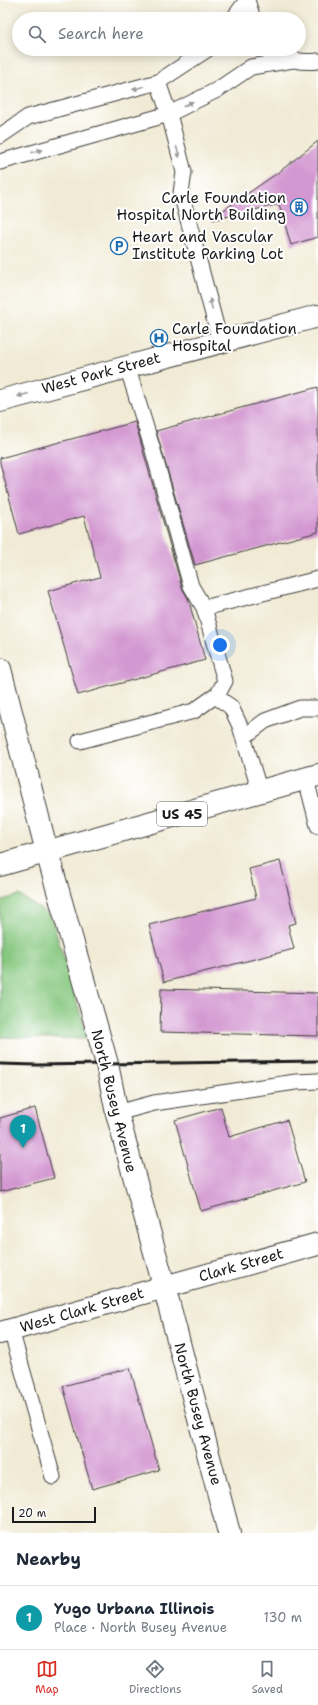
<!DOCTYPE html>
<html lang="en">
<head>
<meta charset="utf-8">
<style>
	body { margin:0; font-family:"Shantell Sans",sans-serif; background:#f6f6f7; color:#1f2937 }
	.scale { position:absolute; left:12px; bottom:10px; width:84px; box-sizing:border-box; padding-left:4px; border:2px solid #1c1c1c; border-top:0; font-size:11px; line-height:14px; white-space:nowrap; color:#1c1c1c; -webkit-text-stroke:3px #fff; paint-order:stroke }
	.you { position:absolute; left:220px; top:645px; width:14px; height:14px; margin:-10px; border:3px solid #fff; border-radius:50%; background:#1a73e8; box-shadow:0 0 0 6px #1a73e833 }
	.badge { display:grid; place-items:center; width:26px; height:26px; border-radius:50%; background:#d93025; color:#fff; font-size:13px; font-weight:700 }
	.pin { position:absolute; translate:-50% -33px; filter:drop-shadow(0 1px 2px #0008) }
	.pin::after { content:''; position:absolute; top:21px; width:14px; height:12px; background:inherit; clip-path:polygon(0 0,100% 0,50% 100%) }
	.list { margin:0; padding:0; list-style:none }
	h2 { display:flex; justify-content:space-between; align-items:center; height:52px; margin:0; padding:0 16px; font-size:17px }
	h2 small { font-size:13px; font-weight:400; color:#747a83 }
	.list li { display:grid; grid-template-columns:26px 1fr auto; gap:12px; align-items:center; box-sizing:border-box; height:64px; padding:0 16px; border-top:1px solid #e0e1e3 }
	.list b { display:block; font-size:15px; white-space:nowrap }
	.list p { margin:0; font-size:13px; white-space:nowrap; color:#747a83 }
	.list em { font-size:13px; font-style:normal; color:#747a83 }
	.icon { flex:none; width:22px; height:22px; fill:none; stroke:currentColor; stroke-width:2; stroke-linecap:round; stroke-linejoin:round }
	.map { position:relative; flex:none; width:318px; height:1533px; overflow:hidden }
	.search { position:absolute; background:#fff; box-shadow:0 2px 10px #0003; left:12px; right:12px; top:12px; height:44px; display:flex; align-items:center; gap:10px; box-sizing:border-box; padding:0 14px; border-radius:22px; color:#747a83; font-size:15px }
	.sheet { height:116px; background:#fff }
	nav { display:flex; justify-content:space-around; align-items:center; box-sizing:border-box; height:56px; border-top:1px solid #e0e1e3; background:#fff; font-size:11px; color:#747a83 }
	nav a { display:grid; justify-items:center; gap:2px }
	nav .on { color:#d93025 }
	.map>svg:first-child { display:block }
	.green { fill:#87c880; stroke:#52724e }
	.building { fill:#d398d1 }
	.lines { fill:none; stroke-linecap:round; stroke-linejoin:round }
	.service-casing { stroke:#3c3b38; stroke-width:17 }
	.minor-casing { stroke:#3c3b38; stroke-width:24 }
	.primary-casing { stroke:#3c3b38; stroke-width:24 }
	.service { stroke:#fff; stroke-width:15 }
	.minor { stroke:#fff; stroke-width:22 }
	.primary { stroke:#fff; stroke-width:22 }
	.rail { stroke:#1c1c1c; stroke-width:3 }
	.oneway { fill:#999 }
	.labels { text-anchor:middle; stroke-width:4; stroke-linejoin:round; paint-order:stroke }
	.shield { fill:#fff; stroke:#606060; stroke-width:1 }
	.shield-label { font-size:14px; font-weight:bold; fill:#1c1c1c }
	.poi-label { font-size:15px; fill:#1c1c1c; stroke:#fff; text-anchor:start }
	.street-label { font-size:15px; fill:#1c1c1c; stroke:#fff }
</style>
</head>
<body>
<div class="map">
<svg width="318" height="1533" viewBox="0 0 318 1533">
	<rect width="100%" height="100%" fill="#fff"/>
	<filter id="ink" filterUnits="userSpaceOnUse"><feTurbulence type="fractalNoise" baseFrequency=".025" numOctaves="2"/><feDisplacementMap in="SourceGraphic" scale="8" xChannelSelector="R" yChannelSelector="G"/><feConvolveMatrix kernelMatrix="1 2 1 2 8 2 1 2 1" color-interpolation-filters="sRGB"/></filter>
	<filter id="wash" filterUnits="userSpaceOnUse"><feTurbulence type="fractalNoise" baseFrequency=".012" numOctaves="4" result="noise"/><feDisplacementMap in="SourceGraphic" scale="16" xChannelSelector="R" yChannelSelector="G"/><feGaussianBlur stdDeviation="0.9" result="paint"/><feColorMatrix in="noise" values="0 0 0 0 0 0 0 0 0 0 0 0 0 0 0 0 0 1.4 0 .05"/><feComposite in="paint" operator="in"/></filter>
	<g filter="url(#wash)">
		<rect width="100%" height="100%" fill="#f1ebd5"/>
		<path class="green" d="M19,895l32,21 37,123 -88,-2v-136z"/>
		<g id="blocks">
			<path class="building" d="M318,141v96l-27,8 -12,-41 -66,16 -1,-2 67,-46z
				M318,387v145l-123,33 -39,-134z
				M135,422l47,166 6,10 17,62 -127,35 -30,-104 52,-14 -16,-61 -65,18 -19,-71v-5z
				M280,861l16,62 -8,2 6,24 -130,33 -15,-57 107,-27 -7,-29z
				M161,989l157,4v43l-158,-4z
				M221,1107l8,30 58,-17 18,62 -104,29 -26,-91z
				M35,1108l19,70 -54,14v-74z
				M130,1368l29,102 -67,19 -29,-103z"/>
		</g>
	</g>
	<g filter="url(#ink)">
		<use href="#blocks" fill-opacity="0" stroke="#3c3b38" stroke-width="1"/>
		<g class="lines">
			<defs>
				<path id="service" d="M247,0l6,19
					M233,19l14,-19
					M273,49c11,11 30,14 45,12
					M158,82l11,32 15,58 -3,21 39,148
					M0,136l28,-19 130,-35 50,-33
					M0,162l169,-48 48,-24 34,-23 42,-7
					M127,366l25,81 39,139 13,22
					M215,696l16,11 9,19 20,66
					M244,737l21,-16 35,-13h18
					M80,741l114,-30 24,-17 7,-13 -21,-73 114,-29
					M306,779l12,47
					M117,1113l37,-10 142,-21 22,-1
					M11,1330l42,147"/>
				<path id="minor" d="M0,401l318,-85
					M0,669l47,183 60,212 10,49 47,173 65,247
					M0,1333l318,-89"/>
				<path id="primary" d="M0,865l318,-90"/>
			</defs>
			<use href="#service" class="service-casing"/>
			<use href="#minor" class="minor-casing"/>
			<use href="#primary" class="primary-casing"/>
			<use href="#service" class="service"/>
			<use href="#minor" class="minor"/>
			<use href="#primary" class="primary"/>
			<path class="rail" d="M0,1064l36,1 282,-4"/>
		</g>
		<defs><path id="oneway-solid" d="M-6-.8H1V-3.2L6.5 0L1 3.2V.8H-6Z"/></defs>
		<g class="oneway">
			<use href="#oneway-solid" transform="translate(138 88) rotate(165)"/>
			<use href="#oneway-solid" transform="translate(188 104) rotate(-27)"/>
			<use href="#oneway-solid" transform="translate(37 151) rotate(-16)"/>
			<use href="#oneway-solid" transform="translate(178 152) rotate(74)"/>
			<use href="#oneway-solid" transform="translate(211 304) rotate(-104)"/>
			<use href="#oneway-solid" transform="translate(23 395) rotate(165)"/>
		</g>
	</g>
	<defs>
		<symbol id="building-ring" viewBox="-11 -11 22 22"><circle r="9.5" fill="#fff" stroke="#1f6fb2" stroke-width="1.5"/><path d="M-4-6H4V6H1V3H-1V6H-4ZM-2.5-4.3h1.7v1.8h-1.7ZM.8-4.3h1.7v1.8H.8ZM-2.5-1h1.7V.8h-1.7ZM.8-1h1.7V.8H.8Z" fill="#1f6fb2"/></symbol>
		<symbol id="parking-ring" viewBox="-11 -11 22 22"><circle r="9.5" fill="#fff" stroke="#1f6fb2" stroke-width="1.5"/><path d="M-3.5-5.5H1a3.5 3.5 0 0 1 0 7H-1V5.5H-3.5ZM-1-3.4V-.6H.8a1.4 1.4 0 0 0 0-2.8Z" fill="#1f6fb2"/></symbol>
		<symbol id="hospital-ring" viewBox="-11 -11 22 22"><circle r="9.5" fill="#fff" stroke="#1f6fb2" stroke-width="1.5"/><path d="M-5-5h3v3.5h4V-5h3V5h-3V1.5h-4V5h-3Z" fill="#1f6fb2"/></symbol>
	</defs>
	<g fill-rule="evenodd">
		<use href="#building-ring" x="289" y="197" width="20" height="20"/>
		<use href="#parking-ring" x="109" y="236" width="20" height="20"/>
		<use href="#hospital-ring" x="149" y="328" width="20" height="20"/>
	</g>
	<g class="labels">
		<rect class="shield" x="157" y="802" width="50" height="24" rx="3"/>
		<g class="shield-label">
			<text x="182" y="819">US 45</text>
		</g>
		<g class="poi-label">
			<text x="286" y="203" text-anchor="end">Carle Foundation<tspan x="286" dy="17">Hospital North Building</tspan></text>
			<text x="132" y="242">Heart and Vascular<tspan x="132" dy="17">Institute Parking Lot</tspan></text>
			<text x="172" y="334">Carle Foundation<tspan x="172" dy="17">Hospital</tspan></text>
		</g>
		<g class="street-label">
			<text transform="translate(101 373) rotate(-15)" y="5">West Park Street</text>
			<text transform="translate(114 1101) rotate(76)" y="5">North Busey Avenue</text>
			<text transform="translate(241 1265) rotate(-16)" y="5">Clark Street</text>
			<text transform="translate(82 1310) rotate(-16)" y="5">West Clark Street</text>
			<text transform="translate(198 1414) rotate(75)" y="5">North Busey Avenue</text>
		</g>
	</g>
</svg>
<div class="scale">20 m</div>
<div class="you"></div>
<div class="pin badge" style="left:23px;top:1148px;background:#0f9aa8">1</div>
<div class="search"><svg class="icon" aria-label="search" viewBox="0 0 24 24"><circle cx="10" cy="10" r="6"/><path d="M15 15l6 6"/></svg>Search here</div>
</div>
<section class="sheet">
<h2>Nearby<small></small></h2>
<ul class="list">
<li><span class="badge" style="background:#0f9aa8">1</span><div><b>Yugo Urbana Illinois</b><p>Place · North Busey Avenue</p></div><em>130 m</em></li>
</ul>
</section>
<nav>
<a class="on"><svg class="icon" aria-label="map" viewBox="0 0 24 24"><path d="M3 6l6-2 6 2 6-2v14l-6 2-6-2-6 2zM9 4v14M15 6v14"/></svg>Map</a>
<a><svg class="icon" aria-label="directions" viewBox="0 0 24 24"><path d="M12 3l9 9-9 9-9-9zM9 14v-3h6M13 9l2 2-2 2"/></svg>Directions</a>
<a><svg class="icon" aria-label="saved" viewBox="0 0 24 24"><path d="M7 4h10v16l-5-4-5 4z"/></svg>Saved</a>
</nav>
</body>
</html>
